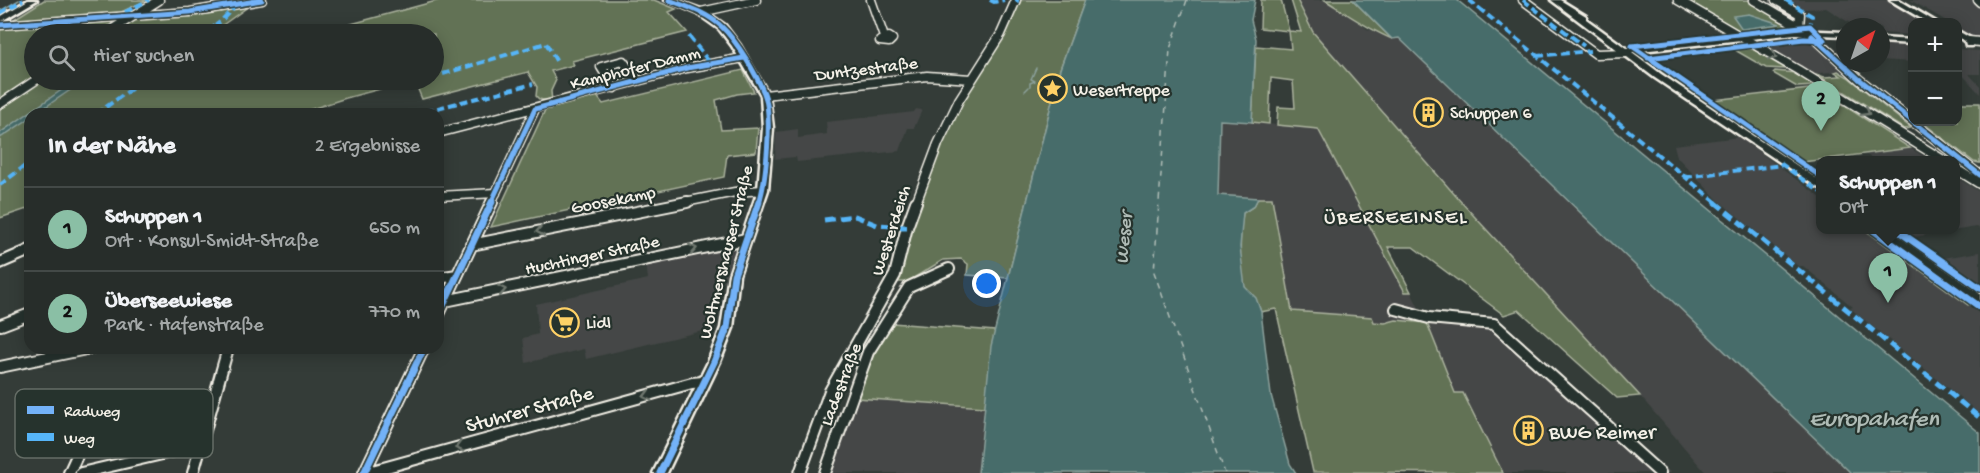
<!DOCTYPE html>
<html lang="de">
<head>
<meta charset="utf-8">
<style>
	body { margin:0; font-family:"Gochi Hand",sans-serif; background:#2f3532; color:#f1f3f6 }
	.controls { position:absolute; right:18px; top:18px; display:grid; overflow:hidden; border-radius:12px; box-shadow:0 3px 15px #0003 }
	.controls button { width:54px; height:54px; display:grid; place-items:center; padding:0; border:0; border-bottom:2px solid #434947; background:#272d2a; color:#f1f3f6; font:30px sans-serif }
	.compass { position:absolute; left:1836px; top:18px; width:54px; height:54px; border-radius:50%; background:#272d2a; box-shadow:0 3px 15px #0003; rotate:40deg }
	.you { position:absolute; left:987px; top:284px; width:21px; height:21px; margin:-15px; border:4px solid #fff; border-radius:50%; background:#1a73e8; box-shadow:0 0 0 9px #1a73e833 }
	.badge { display:grid; place-items:center; width:39px; height:39px; border-radius:50%; background:#8abfa5; color:#111; font-size:20px; font-weight:700 }
	.pin { position:absolute; translate:-50% -50px; filter:drop-shadow(0 2px 3px #0008) }
	.pin::after { content:''; position:absolute; top:32px; width:21px; height:18px; background:inherit; clip-path:polygon(0 0,100% 0,50% 100%) }
	.popup { position:absolute; left:1816px; top:156px; width:144px; height:78px; box-sizing:border-box; display:grid; place-content:center; border-radius:12px; background:#272d2a; filter:drop-shadow(0 2px 4px #0005); font-size:20px; white-space:nowrap; color:#a4a8a8 }
	.popup b { font-size:22px; color:#f1f3f6 }
	.popup::after { content:''; position:absolute; left:50%; top:100%; margin-left:-12px; border:12px solid transparent; border-top-color:#272d2a }
	.list { margin:0; padding:0; list-style:none }
	h2 { display:flex; justify-content:space-between; align-items:center; height:78px; margin:0; padding:0 24px; font-size:26px }
	h2 small { font-size:20px; font-weight:400; color:#a4a8a8 }
	.list li { display:grid; grid-template-columns:39px 1fr auto; gap:18px; align-items:center; box-sizing:border-box; height:84px; padding:0 24px; border-top:2px solid #434947 }
	.list b { display:block; font-size:22px; white-space:nowrap }
	.list p { margin:0; font-size:20px; white-space:nowrap; color:#a4a8a8 }
	.list em { font-size:20px; font-style:normal; color:#a4a8a8 }
	.icon { flex:none; width:33px; height:33px; fill:none; stroke:currentColor; stroke-width:2; stroke-linecap:round; stroke-linejoin:round }
	.map { position:relative; flex:none; width:1980px; height:473px; overflow:hidden }
	.search { position:absolute; background:#272d2a; box-shadow:0 3px 15px #0003; left:24px; top:24px; width:420px; height:66px; display:flex; align-items:center; gap:15px; box-sizing:border-box; padding:0 21px; border-radius:33px; color:#a4a8a8; font-size:22px }
	.panel { position:absolute; background:#272d2a; box-shadow:0 3px 15px #0003; left:24px; top:108px; width:420px; height:246px; border-radius:18px }
	.map>svg:first-child { display:block }
	.built { fill:#444746 }
	.green { fill:#627254; stroke:#abb29e; stroke-width:1.5 }
	.water { fill:#476c6a; stroke:#8ca19c; stroke-width:1.5 }
	.lines { fill:none; stroke-linecap:round; stroke-linejoin:round }
	.stream { stroke:#8ca19c; stroke-width:1.5 }
	.ferry { stroke:#afbcb6; stroke-width:1.5; stroke-dasharray:6 5; stroke-linecap:butt }
	.minor-far1-casing { stroke:#f4f1e8; stroke-width:11 }
	.minor-casing { stroke:#f4f1e8; stroke-width:14 }
	.tertiary-casing { stroke:#f4f1e8; stroke-width:5 }
	.minor-far1 { stroke:#26332d; stroke-width:8 }
	.minor { stroke:#26332d; stroke-width:10 }
	.tertiary { fill:#26332d; fill-rule:evenodd }
	.quiet-far1 { stroke:#56b5f8; stroke-width:4; stroke-dasharray:8 4; stroke-linecap:butt }
	.quiet { stroke:#56b5f8; stroke-width:5; stroke-dasharray:10 5; stroke-linecap:butt }
	.cycleway-far1-casing { stroke:#26332d; stroke-width:8 }
	.cycleway-casing { stroke:#26332d; stroke-width:10 }
	.cycleway-far1 { stroke:#73b2f8; stroke-width:5 }
	.cycleway { stroke:#73b2f8; stroke-width:7 }
	.oneway { stroke:#6e766e }
	.labels { text-anchor:middle; stroke-width:4.5; stroke-linejoin:round; paint-order:stroke }
	.street-label { font-size:18px; fill:#f4f1e8; stroke:#26332d }
	.poi-label { font-size:18px; fill:#f4f1e8; stroke:#26332d; text-anchor:start }
	.neighbourhood-label { font-size:20px; letter-spacing:1.5px; fill:#f4f1e8; stroke:#26332d }
	.water-label { font-size:20px; font-style:italic; fill:#afbcb6; stroke:#26332d }
	.near-street-label { font-size:21px; fill:#f4f1e8; stroke:#26332d }
	.near-poi-label { font-size:21px; fill:#f4f1e8; stroke:#26332d; text-anchor:start }
	.near-water-label { font-size:24px; font-style:italic; fill:#afbcb6; stroke:#26332d }
	.key { fill:#26332d; stroke:#646c65; stroke-width:1.5 }
	.key-label { font-size:16px; fill:#f4f1e8 }
</style>
</head>
<body>
<div class="map">
<svg width="1980" height="473" viewBox="0 0 1980 473">
	<rect width="100%" height="100%" fill="#343c38"/>
	<filter id="ink" filterUnits="userSpaceOnUse"><feTurbulence type="fractalNoise" baseFrequency=".0167" numOctaves="2"/><feDisplacementMap in="SourceGraphic" scale="12" xChannelSelector="R" yChannelSelector="G"/><feConvolveMatrix kernelMatrix="1 2 1 2 8 2 1 2 1" color-interpolation-filters="sRGB"/></filter>
	<g filter="url(#ink)">
		<path class="built" d="M1297,0h28l29,17 13,12 32,9 452,435h-145l-66,-77 -178,-194 -149,-170z
			M1788,0h99l39,22h-14v13l-31,-2v-6h-25l-30,-19 -21,1z
			M1910,0h70v38l-8,-1 -14,-9v-6h-10z
			M1801,40l17,7 23,24 -30,3 -49,-30z
			M1881,44l31,2v16l-31,-2z
			M1958,49l22,2v23h-11l11,12v8l-22,-24z
			M916,109l6,1 -8,18h-6l-8,23 -103,11 -1,-5 -21,2 1,-27 22,-3v9l29,-4 -1,-12 88,-10z
			M1220,119l98,10 87,163h6l10,20 75,6 175,155h-168l-40,-80h-8l-28,-70 -31,-3 -11,3 -11,-1 -3,-5 -79,-6 -20,-112 -54,-4z
			M1739,137l81,60v33h45l115,84v100l-130,-106 3,-1 -50,-41h-5l-80,-66 -41,-43 -3,-12z
			M1910,148l20,12h-55l-10,-6z
			M1956,177l24,15v37l-3,-2 -63,10 -11,-7h53z
			M729,246l6,3 -15,44 -5,35 -129,31 -2,-10 -58,14 -3,-25 15,-4 -2,-30 112,-25 -2,-16z
			M1980,252v31l-37,-25z
			M847,398l138,9 -7,66h-159z"/>
		<path class="green" d="M44,0h103l-30,14 -106,7z
			M440,0h214l22,9 -7,3 18,20 -115,29 2,4 -23,6 5,9 -5,11 1,11 -13,-3 -3,-3 1,-9 -9,-15 -106,27 -8,-19 -68,18 -50,16h-266v94l-30,10v-110l43,-28h107l-3,3 11,-3h276v-46h-120z
			M1018,0h67l-25,69 -52,209 -41,-3 1,-11 -7,-5 -18,1 -36,22h-11c10,-40 20,-81 36,-119 23,-57 56,-110 86,-163z
			M1261,0h20l8,31 12,1 -10,-32h6l16,32 149,171 178,193 -23,2 -98,-88 -15,5 -91,-68h-25l23,45h-6l-87,-163 -41,-4 1,-18 17,1 -2,-27 -22,-3 -2,46 -17,-2 4,-76 35,3 -2,-18 -29,-3z
			M1325,0h28l39,39c-24,-10 -45,-25 -67,-39z
			M1681,0h70l44,26 -59,7z
			M241,6h8l-39,28h-100l29,-16z
			M117,20l-18,14h-65v43l-34,23v-71z
			M1753,49l33,20 -20,-1 -31,-18z
			M1651,63l17,10 125,85 -3,1 -62,-39z
			M743,70l11,22 -17,2 -21,6 5,30 37,-2 -2,24 -29,3 -3,22 -233,50 55,-119 50,-13 7,9z
			M1775,71l21,2 19,13 -18,1 -24,-14z
			M1838,71l10,6 63,51 -7,1 -88,-55 8,3 17,-1 -6,-4z
			M1818,88l8,6 84,54 -107,14 -90,-62z
			M1958,103h22v60l-6,-1 -52,-40h36z
			M1258,198h14l20,113 80,6 2,5 11,1 11,-3 31,3 28,70h8l40,80 -190,-1 -37,-163 -15,3c-5,-14 -7,-13 -15,-23 -8,-12 -6,-62 -3,-76l11,-7z
			M1865,230h5l105,74 -7,1z
			M892,323l103,8 -10,76 -129,-9 13,-35z"/>
		<path class="water" d="M1085,0h170l-4,20 5,19 -4,83 -32,-2 -2,75 40,3 -4,8 -11,7 -3,34 5,40 11,11 5,14 10,83 19,69 6,9h-318l13,-127 69,-277z
			M1353,0h104l523,433v40h-129l-452,-435 -7,1z
			M1749,14l31,10 -38,5 -9,-13z
			M76,80h9l-50,34h-5v4l-30,20v-5z"/>
		<g class="lines">
			<path class="stream" d="M0,11l19,-11
				M1030,86v-3l5,-2 -4,-2 5,-11
				M1025,91l4,-4"/>
			<path class="ferry" d="M1187,0l-17,49 -16,223 71,201"/>
			<defs>
				<path id="minor-far1" d="M871,0l13,37
					M1523,0l73,54 31,-1
					M1678,0l120,70 145,90
					M1754,0l53,31 52,48 53,42
					M1776,0l24,14 -1,13
					M1978,0l2,2
					M701,12l55,-12
					M0,25l190,-13 72,-12
					M105,34l54,-34
					M889,37l3,2 -3,3 -9,-1z
					M1969,41l11,1
					M614,88l-13,-21 22,-6 14,20
					M765,95l162,-19 44,3
					M0,104l36,-24
					M1913,122l67,53
					M438,133l249,-65 57,-10
					M1956,169l24,15
					M438,196l58,-3
					M491,203l44,-94
					M680,203l55,-11 28,-2
					M916,203l22,-59 21,-44 42,-66 15,-34"/>
				<path id="minor" d="M471,245l216,-43
					M0,263l30,-13
					M438,278l19,-3
					M445,301l301,-62
					M1396,309l33,9 65,6 166,149
					M438,316l54,-114
					M1,325l29,-11
					M0,367l91,-19
					M69,473l28,-61 -7,-5
					M81,473l120,-28
					M193,473l35,-125
					M364,473l60,-125
					M365,473l327,-90 11,-1
					M800,473l30,-82 65,-116 12,-48 9,-25
					M825,473l43,-121 41,-65 40,-18"/>
				<path id="tertiary" d="M28,0h9l-37,22v-5z
					M665,0h11l28,10 21,15 15,20 29,50 4,33 -5,62 -29,85 -6,53 -13,34 -53,111h-14l55,-111 13,-34 8,-53 29,-85 5,-62 -2,-33 -29,-49 -13,-17 -21,-15z
					M1551,0h9l26,16v3l40,29 169,-18 50,2v4l-50,-2 -163,18 29,22 159,107v7l-3,-1 -162,-109z
					M1890,0h9l37,22h-9z
					M1958,31l14,8v7h-6l-1,-4 -7,-6z
					M1881,38l31,2v4l-31,-2z
					M1878,230h11l91,64v9l-4,-1z"/>
			</defs>
			<use href="#minor-far1" class="minor-far1-casing"/>
			<use href="#minor" class="minor-casing"/>
			<use href="#tertiary" class="tertiary-casing"/>
			<use href="#minor-far1" class="minor-far1"/>
			<use href="#minor" class="minor"/>
			<use href="#tertiary" class="tertiary"/>
			<path class="quiet-far1" d="M990,0l4,2 10,-2
				M1015,0l4,1
				M1469,0l248,203
				M1523,0l61,46
				M1786,0l26,16 -2,10
				M125,12l24,-12
				M0,13l23,-13
				M204,34l16,-12 15,-16
				M689,36l21,27
				M1537,56l53,-5
				M443,74l103,-31 12,21
				M96,114l48,-34
				M414,114l119,-30
				M1780,163l40,29
				M1685,177l97,-12
				M0,185l30,-23"/>
			<path class="quiet" d="M1715,202l265,216
				M824,220l31,-4 22,9 16,1
				M900,227h7"/>
			<defs>
				<path id="cycleway-far1" d="M669,0c19,7 38,13 53,27 15,14 34,47 42,66 9,21 2,88 -5,110
					M0,25l190,-13 72,-12
					M1812,36l47,43 53,42
					M1632,46l188,130
					M1632,46l178,-20 14,14
					M1648,58l156,-19 20,1
					M1913,122l67,53
					M491,203l44,-94 152,-41 57,-10"/>
				<path id="cycleway" d="M1873,230l107,77
					M1897,230l83,58
					M438,316l54,-114
					M364,473l60,-125
					M660,473l54,-111 13,-34 7,-53 25,-73"/>
			</defs>
			<use href="#cycleway-far1" class="cycleway-far1-casing"/>
			<use href="#cycleway" class="cycleway-casing"/>
			<use href="#cycleway-far1" class="cycleway-far1"/>
			<use href="#cycleway" class="cycleway"/>
		</g>
		<defs><path id="oneway-chevron" d="M-2-3.5L2.5 0L-2 3.5" fill="none" stroke-width="1.6" stroke-linecap="round" stroke-linejoin="round" transform="scale(1.5)"/></defs>
		<g class="oneway">
			<use href="#oneway-chevron" transform="translate(1773 56) rotate(28)"/>
			<use href="#oneway-chevron" transform="translate(1866 112) rotate(32)"/>
			<use href="#oneway-chevron" transform="translate(540 231) rotate(169)"/>
			<use href="#oneway-chevron" transform="translate(693 249) rotate(-11)"/>
			<use href="#oneway-chevron" transform="translate(502 290) rotate(-12)"/>
			<use href="#oneway-chevron" transform="translate(647 396) rotate(165)"/>
			<use href="#oneway-chevron" transform="translate(459 447) rotate(165)"/>
		</g>
	</g>
	<defs>
		<symbol id="sight-ring" viewBox="-11 -11 22 22"><circle r="9.5" fill="#26332d" stroke="#ffd166" stroke-width="1.5"/><path d="M0-6L1.8-2.2L6-1.7L2.9 1.2L3.7 5.4L0 3.3L-3.7 5.4L-2.9 1.2L-6-1.7L-1.8-2.2Z" fill="#ffd166"/></symbol>
		<symbol id="building-ring" viewBox="-11 -11 22 22"><circle r="9.5" fill="#26332d" stroke="#ffd166" stroke-width="1.5"/><path d="M-4-6H4V6H1V3H-1V6H-4ZM-2.5-4.3h1.7v1.8h-1.7ZM.8-4.3h1.7v1.8H.8ZM-2.5-1h1.7V.8h-1.7ZM.8-1h1.7V.8H.8Z" fill="#ffd166"/></symbol>
		<symbol id="supermarket-ring" viewBox="-11 -11 22 22"><circle r="9.5" fill="#26332d" stroke="#ffd166" stroke-width="1.5"/><path d="M-6-5.5h2.5l.6 2H6L4.5 2H-2.5L-4.4-4H-6ZM-1.5 3.2a1.3 1.3 0 1 0 .1 0ZM3 3.2a1.3 1.3 0 1 0 .1 0Z" fill="#ffd166"/></symbol>
	</defs>
	<g fill-rule="evenodd">
		<use href="#sight-ring" x="1036" y="72" width="33" height="33"/>
		<use href="#building-ring" x="1412" y="96" width="33" height="33"/>
		<use href="#supermarket-ring" x="548" y="306" width="33" height="33"/>
		<use href="#building-ring" x="1512" y="414" width="33" height="33"/>
	</g>
	<g class="labels">
		<g class="street-label">
			<text transform="translate(635 67) rotate(-14)" y="6">Kamphofer Damm</text>
			<text transform="translate(866 68) rotate(-7)" y="6">Duntzestraße</text>
			<text transform="translate(613 199) rotate(-11)" y="6">Goosekamp</text>
			<text transform="translate(890 230) rotate(-72)" y="6">Westerdeich</text>
			<text transform="translate(725 252) rotate(-76)" y="6">Woltmershauser Straße</text>
			<text transform="translate(592 254) rotate(-12)" y="6">Huchtinger Straße</text>
			<text transform="translate(840 384) rotate(-69)" y="6">Ladestraße</text>
		</g>
		<g class="poi-label">
			<text x="1073" y="95">Wesertreppe</text>
			<text x="1450" y="118">Schuppen 6</text>
			<text x="586" y="328">Lidl</text>
		</g>
		<g class="neighbourhood-label">
			<text x="1396" y="223">ÜBERSEEINSEL</text>
		</g>
		<g class="water-label">
			<text transform="translate(1122 238) rotate(-85)" y="7">Weser</text>
		</g>
		<g class="near-street-label">
			<text transform="translate(529 408) rotate(-15)" y="7">Stuhrer Straße</text>
		</g>
		<g class="near-poi-label">
			<text x="1549" y="438">BWG Reimer</text>
		</g>
		<g class="near-water-label">
			<text x="1874" y="425">Europahafen</text>
		</g>
	</g>
	<rect x="15" y="389" width="198" height="69" rx="9" class="key"/>
	<rect x="27" y="406" width="27" height="8" fill="#73b2f8"/>
	<rect x="27" y="433" width="27" height="8" fill="#56b5f8"/>
	<g class="key-label">
		<text x="64" y="416">Radweg</text>
		<text x="64" y="443">Weg</text>
	</g>
</svg>
<div class="controls">
<button>+</button>
<button>−</button>
</div>
<svg class="compass" viewBox="-18 -18 36 36"><path d="M0-13l5 13h-10z" fill="#e53935"/><path d="M0 13l5-13h-10z" fill="#a4a8a8"/></svg>
<div class="you"></div>
<div class="pin badge" style="left:1888px;top:303px">1</div>
<div class="popup"><b>Schuppen 1</b>Ort</div>
<div class="pin badge" style="left:1821px;top:131px">2</div>
<div class="search"><svg class="icon" aria-label="search" viewBox="0 0 24 24"><circle cx="10" cy="10" r="6"/><path d="M15 15l6 6"/></svg>Hier suchen</div>
<section class="panel">
<h2>In der Nähe<small>2 Ergebnisse</small></h2>
<ul class="list">
<li><span class="badge">1</span><div><b>Schuppen 1</b><p>Ort · Konsul-Smidt-Straße</p></div><em>650 m</em></li>
<li><span class="badge">2</span><div><b>Überseewiese</b><p>Park · Hafenstraße</p></div><em>770 m</em></li>
</ul>
</section>
</div>
</body>
</html>
